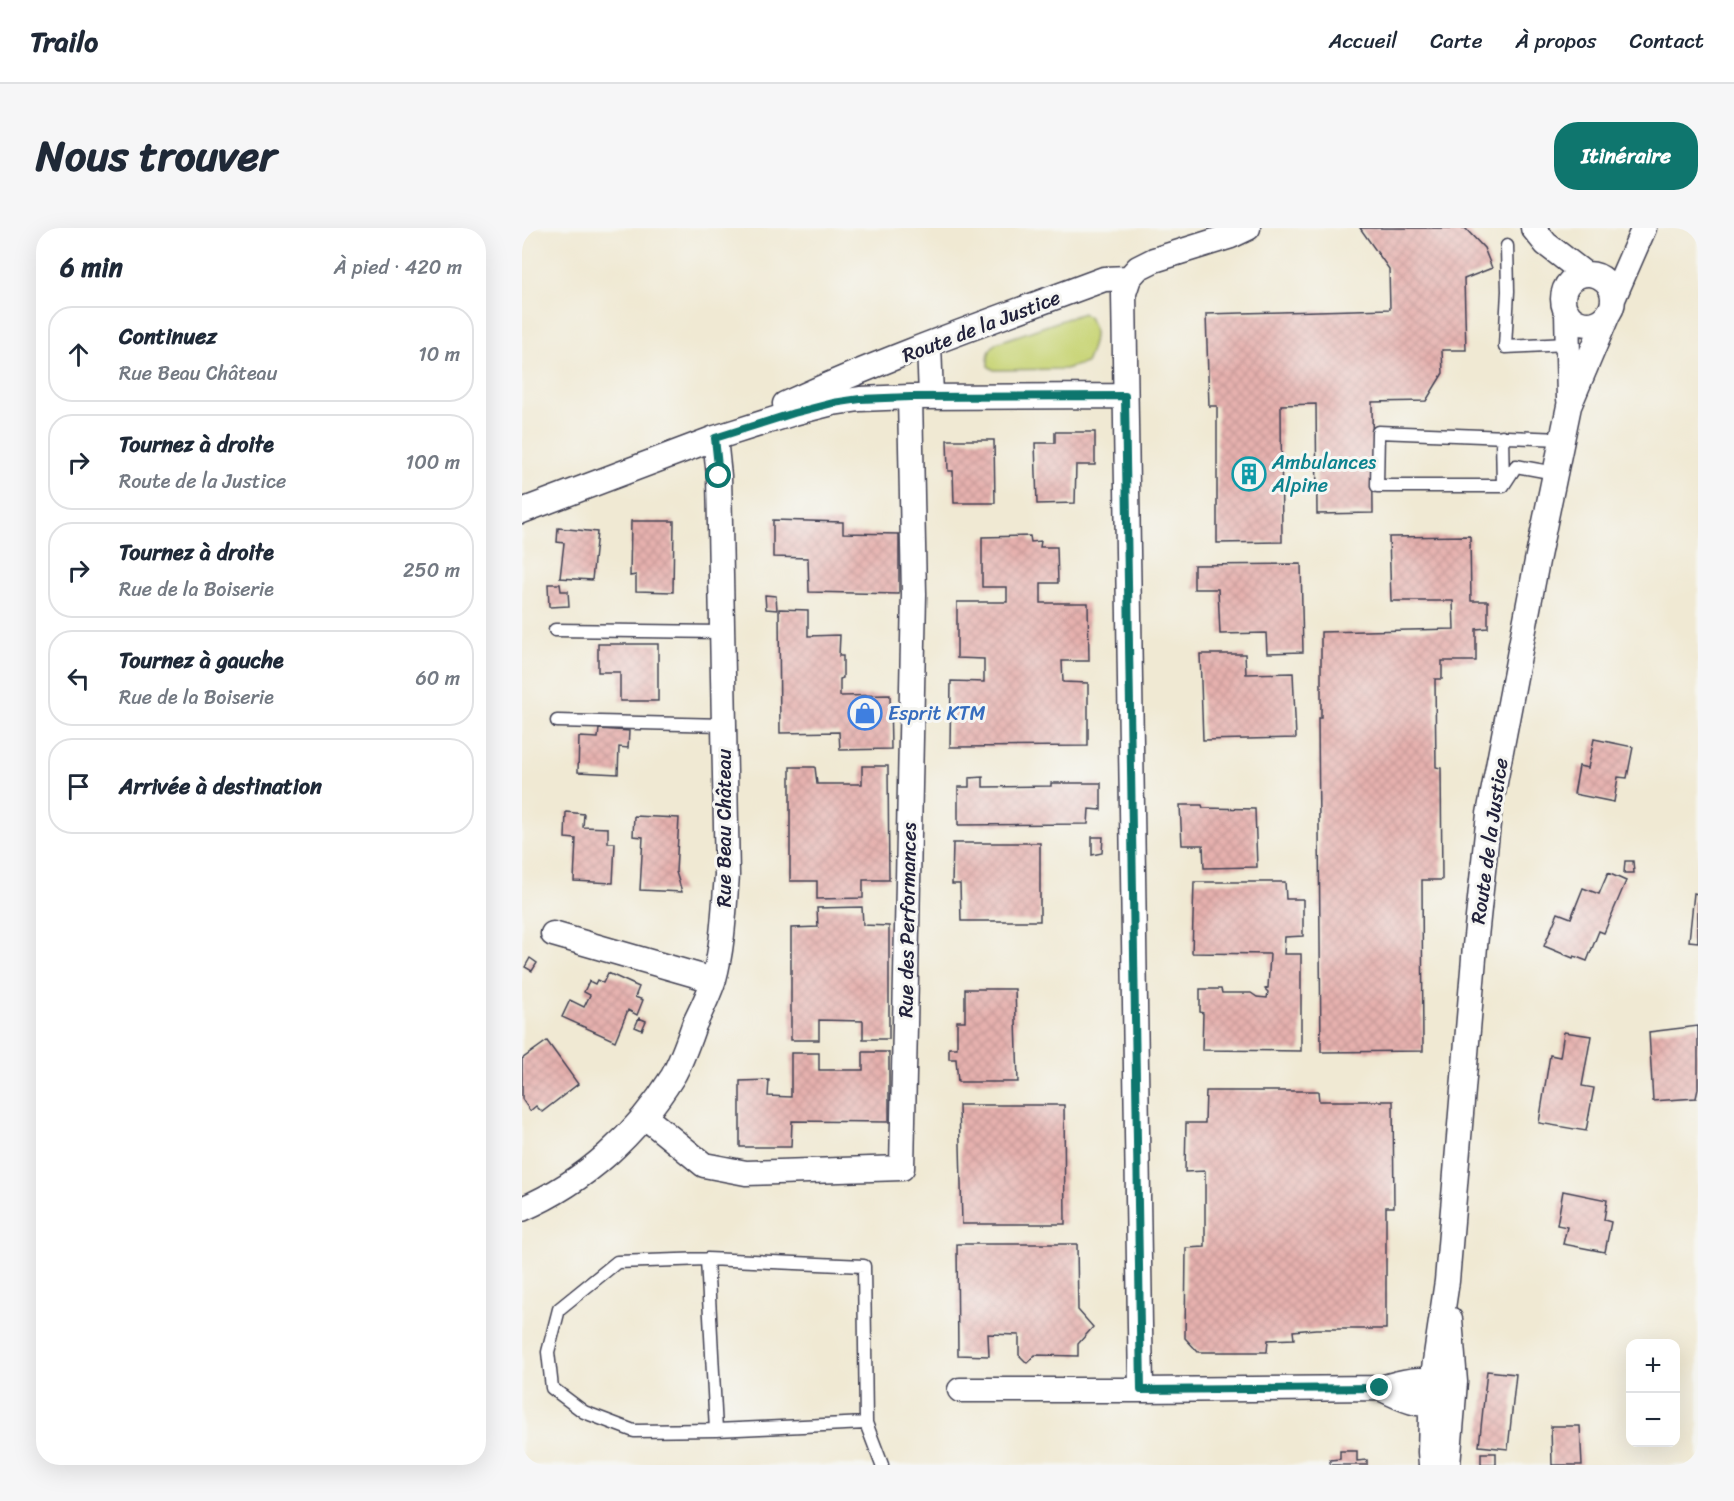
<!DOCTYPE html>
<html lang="fr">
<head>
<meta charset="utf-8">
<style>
	body { margin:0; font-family:Sriracha,sans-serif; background:#f6f6f7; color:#1f2937 }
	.controls { position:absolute; right:18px; bottom:18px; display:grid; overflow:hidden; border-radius:12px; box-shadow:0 6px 24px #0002 }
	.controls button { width:54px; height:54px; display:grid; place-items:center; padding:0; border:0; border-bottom:2px solid #e0e1e3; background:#fff; color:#1f2937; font:30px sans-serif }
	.stop { position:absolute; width:18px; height:18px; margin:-14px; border:4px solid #0f766e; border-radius:50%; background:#fff }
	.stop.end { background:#0f766e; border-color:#fff; box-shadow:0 2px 6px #0008 }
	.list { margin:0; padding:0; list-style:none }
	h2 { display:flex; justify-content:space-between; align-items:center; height:78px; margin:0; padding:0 24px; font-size:26px }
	h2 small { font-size:20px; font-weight:400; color:#747a83 }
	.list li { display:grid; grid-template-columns:39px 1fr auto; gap:18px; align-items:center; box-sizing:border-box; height:96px; margin:0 12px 12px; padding:0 12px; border:2px solid #e0e1e3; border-radius:24px }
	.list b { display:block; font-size:22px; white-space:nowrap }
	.list p { margin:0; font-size:20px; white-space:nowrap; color:#747a83 }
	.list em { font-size:20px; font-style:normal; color:#747a83 }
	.icon { flex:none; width:33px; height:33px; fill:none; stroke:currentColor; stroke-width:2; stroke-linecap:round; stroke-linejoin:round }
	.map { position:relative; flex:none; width:1176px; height:1237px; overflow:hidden; border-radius:24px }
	header { display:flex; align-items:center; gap:36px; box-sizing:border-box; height:84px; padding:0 30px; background:#fff; border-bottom:2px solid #e0e1e3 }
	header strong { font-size:28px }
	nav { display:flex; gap:33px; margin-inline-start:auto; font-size:21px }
	.intro { display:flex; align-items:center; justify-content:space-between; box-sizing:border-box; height:144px; padding:0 36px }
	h1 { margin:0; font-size:42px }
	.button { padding:15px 27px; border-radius:24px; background:#0f766e; color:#fff; font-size:21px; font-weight:700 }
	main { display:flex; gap:36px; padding:0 36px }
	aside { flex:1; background:#fff; border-radius:24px; box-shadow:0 6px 24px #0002 }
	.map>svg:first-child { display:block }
	.green { fill:#c8d475; stroke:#757b58; stroke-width:1.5 }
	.building { fill:url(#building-cross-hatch) }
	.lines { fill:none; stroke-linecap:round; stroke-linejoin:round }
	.service-casing { stroke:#414052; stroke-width:15 }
	.minor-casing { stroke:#414052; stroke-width:27 }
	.service { stroke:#fff; stroke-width:12 }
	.minor { stroke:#fff; stroke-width:24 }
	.route { stroke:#0f766e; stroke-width:8 }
	.labels { text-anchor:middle; stroke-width:6; stroke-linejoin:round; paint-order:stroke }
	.street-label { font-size:20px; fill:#22223b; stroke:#f6f6f2 }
	.culture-label { font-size:20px; fill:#0d838f; stroke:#f6f6f2; text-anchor:start }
	.shop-label { font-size:20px; fill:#366cbe; stroke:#f6f6f2; text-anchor:start }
</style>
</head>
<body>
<header>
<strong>Trailo</strong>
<nav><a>Accueil</a><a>Carte</a><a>À propos</a><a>Contact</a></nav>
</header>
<div class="intro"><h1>Nous trouver</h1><a class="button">Itinéraire</a></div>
<main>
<aside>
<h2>6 min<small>À pied · 420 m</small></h2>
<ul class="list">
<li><svg class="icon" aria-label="ahead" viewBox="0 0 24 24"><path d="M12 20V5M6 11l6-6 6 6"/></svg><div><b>Continuez</b><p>Rue Beau Château</p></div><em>10 m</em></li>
<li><svg class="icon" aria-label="right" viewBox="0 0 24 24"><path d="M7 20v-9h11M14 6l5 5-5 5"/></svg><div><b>Tournez à droite</b><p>Route de la Justice</p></div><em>100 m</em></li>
<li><svg class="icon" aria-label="right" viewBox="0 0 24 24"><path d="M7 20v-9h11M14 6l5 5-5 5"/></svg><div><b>Tournez à droite</b><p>Rue de la Boiserie</p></div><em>250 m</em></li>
<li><svg class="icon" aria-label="left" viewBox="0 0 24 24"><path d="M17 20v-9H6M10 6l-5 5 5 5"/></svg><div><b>Tournez à gauche</b><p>Rue de la Boiserie</p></div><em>60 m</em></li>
<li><svg class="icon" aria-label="arrive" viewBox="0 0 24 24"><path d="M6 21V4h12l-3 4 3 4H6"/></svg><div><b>Arrivée à destination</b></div></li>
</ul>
</aside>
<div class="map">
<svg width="1176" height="1237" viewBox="0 0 1176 1237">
	<defs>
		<pattern id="building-cross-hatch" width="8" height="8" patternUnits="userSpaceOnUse" patternTransform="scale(1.5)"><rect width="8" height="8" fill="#e6b1ae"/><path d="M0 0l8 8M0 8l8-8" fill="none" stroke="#c59897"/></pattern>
	</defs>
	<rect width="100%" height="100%" fill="#f6f6f2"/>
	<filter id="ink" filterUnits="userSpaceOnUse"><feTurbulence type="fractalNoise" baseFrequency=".0167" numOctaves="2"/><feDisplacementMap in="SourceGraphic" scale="12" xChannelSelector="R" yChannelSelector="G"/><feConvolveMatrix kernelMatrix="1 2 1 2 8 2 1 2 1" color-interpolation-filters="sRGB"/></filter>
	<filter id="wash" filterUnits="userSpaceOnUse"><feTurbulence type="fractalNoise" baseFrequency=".008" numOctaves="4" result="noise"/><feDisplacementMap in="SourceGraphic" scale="24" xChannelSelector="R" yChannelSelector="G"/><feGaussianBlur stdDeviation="1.35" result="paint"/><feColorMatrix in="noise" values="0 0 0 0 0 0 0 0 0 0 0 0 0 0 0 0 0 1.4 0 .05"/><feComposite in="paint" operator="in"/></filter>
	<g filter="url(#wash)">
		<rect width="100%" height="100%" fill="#f0e9d3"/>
		<path class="green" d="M561,85c18,12 10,34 3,50l-21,6 -71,1 -6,-4c0,-10 0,-16 8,-23z"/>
		<g id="blocks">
			<path class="building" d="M838,0h105l19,20 8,20 -28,11 2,71h-24l1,23 -17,28 -54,1 1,111 -56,1 -1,-110 -35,1 1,137 -65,1v-137h-8l-3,-92 184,-5 -1,-40z
				M533,204h40v33h-19l-1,38 -38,1 -2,-61h20z
				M425,212h47l1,63h-41l-1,-32h-5z
				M251,292l70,2v11l56,1v60l-90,-2 -1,-34 -35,-1z
				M109,293h43l-1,71 -37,-1v-16l-6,1z
				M36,300l39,4 -5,48 -32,-2 4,-35 -7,-1z
				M508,308l1,6 10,-1 -1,6h17l1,36h-17v20h47l1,58h-27l1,21 25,1v63l-138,1 1,-66 33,1v-23l-27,-1v-56h50v-15h-25v-50z
				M948,308l1,65h17v27l-12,1v32h-34v18h-7l1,88 5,1 1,112h-20l1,171 -102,1 -3,-334h3v-86l133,-3 -1,-28h-62l-2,-64z
				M779,336l2,88 -36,1 -1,-20 -46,1 -2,-45h-24v-24z
				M26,356h12l1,7h7l1,15 -20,1z
				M243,367l11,1 1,14 -11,-1z
				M257,381l29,1v26l32,-1 -1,21h4v22l-3,1v17l50,-1 1,54 -51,1 -1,-18 -59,1z
				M76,416h60v57h-38v-29h-22z
				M678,426h45l1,20 47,-1 3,65 -93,2z
				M77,501l30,2 -1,17 -9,-1 -1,27 -40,-2 1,-35 19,1z
				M1072,511l39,8 -6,31 -9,-1 -4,25 -40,-8 5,-28 9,2z
				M340,538h26l1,114h-26v18l-46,1v-18h-27v-114h25l2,17h45z
				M461,549v10l68,-1v-3h50v27l-12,-1 -1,15 -130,1v-38h11v-9z
				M658,577h22l1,3 52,1 2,58 -53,1 -1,-23h-21z
				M44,584l18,2 -1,13 25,1v15h7l-2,40 -39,-2 2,-42 -11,-1z
				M112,588l45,2 -3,54 6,20 -42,-2 3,-53 -10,-1z
				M570,609h11l-1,16 -10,2z
				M431,615h87v78h-79l-1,-37h-8z
				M1103,633h8l1,12h-10z
				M1086,645l18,8 -22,52 -5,-2 -12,30 -13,-5 -1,2 -29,-12 14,-33 13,5 12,-30 16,6z
				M672,654h91l1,17h17v37l-18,1 -1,17h17v97l-99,-1 1,-37 -3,-1v-23h21l1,4h29l6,4 10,1 1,-6 -3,-3 3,-1 2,-34 -78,-1z
				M1172,665l4,1v48l-9,-1z
				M340,679l1,18 26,1v113h-26v-18l-44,-1v20h-28v-112l27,-1 -1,-19z
				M8,730l7,5 -5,8 -7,-4z
				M86,745l31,14 -4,10 8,3 -6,15 -9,-5 -13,31 -53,-24 8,-17 14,7 6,-12 -6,-3 5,-11 6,3 2,-4 6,3z
				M443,761h50l3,93h-60l-2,-23h-7v-11h8v-27h8z
				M117,790l7,3 -4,9 -7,-3z
				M1176,798v63l-2,9 -43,3 -4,-69z
				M1042,804l27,4 -9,50 12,2 -8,43 -47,-8 11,-68 10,2z
				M25,813l31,43 -36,28 -6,-6 -6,5 -8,-12v-40z
				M341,824h26v70l-97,-1 -1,26h-51v-66l29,-1 -1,16 23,1v-44h28v17h44z
				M684,863h112l1,10h74l1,106h-8v122h-70l-23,2 1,8 -26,1 -1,12h-69l-13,-14 1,-90 19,-1v-76l-20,1 1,-49h19z
				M437,877h105l1,119h-103z
				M1041,963l44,9 -3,20 7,2 -6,30 -42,-8 4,-17 -10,-2z
				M435,1016h120l1,66 15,17 -15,17v12l-43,-1 -8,8 -8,-8v-20l-31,-1 1,22 -31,-1z
				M965,1143l29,3 -8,75 -29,-3z
				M1029,1198h29l2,39h-30z
				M818,1223h17v10l10,-1v5h-37v-5l10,-1z
				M959,1225h15v12h-15z"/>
		</g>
	</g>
	<g filter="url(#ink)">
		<use href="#blocks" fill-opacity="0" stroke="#414052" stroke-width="1.5"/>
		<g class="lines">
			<defs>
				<path id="service" d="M985,18l1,45 -3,56 62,-3
					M980,208l1,50
					M1033,245l-39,-7 -13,20h-126l1,-54 184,7
					M33,402l167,2
					M35,493l167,4
					M185,1031l9,171 150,-7
					M194,1202l-82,1 -50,-19 -32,-24 -4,-36 11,-43 58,-47 90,-3 157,7 2,157 16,42"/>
				<path id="minor" d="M726,0l-17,8 -77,24 -16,8 -9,10 -5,15 17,1097 239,-2c17,-4 45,-15 61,-1 6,6 9,14 12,21
					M1011,0l13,16 39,30
					M1041 71a25 25 0 1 1 50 0a25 25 0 1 1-50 0Z
					M1091,71l31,-71
					M1045,84l2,87
					M407,117l2,51
					M263,176c104,-48 212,-85 319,-125l25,-1
					M0,283l193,-73 79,-25 39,-10 27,-4 50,-2 215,-1
					M31,706l160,46
					M123,889l59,48 42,8 156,-5 12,-574 -4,-197
					M0,981c63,-27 115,-75 151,-133 9,-16 15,-34 21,-51 7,-15 15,-30 20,-46 9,-33 10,-69 13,-104l-8,-399 -4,-38
					M858,1160c18,8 46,26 64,8
					M438,1162h181
					M909,1237l-1,-13 2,-70 15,-101 28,-335 14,-132 48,-253 32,-155 39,-92
					M926,1237l7,-83 -5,-63"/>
			</defs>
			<use href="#service" class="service-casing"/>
			<use href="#minor" class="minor-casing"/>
			<use href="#service" class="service"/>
			<use href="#minor" class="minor"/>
		</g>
	</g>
	<g class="lines" filter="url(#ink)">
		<path class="route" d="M197,248l-4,-38 79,-25 39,-10 27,-4 50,-2 215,-1 16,994 239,-2"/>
	</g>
	<defs>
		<symbol id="building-ring" viewBox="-11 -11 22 22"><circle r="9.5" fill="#f6f6f2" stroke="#0f9aa8" stroke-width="1.5"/><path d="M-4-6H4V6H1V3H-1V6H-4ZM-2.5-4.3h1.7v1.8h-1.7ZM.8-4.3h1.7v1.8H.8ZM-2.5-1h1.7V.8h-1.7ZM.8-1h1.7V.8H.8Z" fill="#0f9aa8"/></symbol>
		<symbol id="shop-ring" viewBox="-11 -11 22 22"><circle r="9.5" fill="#f6f6f2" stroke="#3f7fe0" stroke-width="1.5"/><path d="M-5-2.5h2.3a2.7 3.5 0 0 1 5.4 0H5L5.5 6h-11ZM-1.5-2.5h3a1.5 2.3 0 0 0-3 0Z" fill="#3f7fe0"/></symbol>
	</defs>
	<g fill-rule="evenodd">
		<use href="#building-ring" x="708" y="227" width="38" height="38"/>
		<use href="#shop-ring" x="324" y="466" width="38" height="38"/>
	</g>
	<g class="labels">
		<g class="street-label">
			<text transform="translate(459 98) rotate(-21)" y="7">Route de la Justice</text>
			<text transform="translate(202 600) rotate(-90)" y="7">Rue Beau Château</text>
			<text transform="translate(967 613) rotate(-82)" y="7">Route de la Justice</text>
			<text transform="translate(385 692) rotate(-89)" y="7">Rue des Performances</text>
		</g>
		<g class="culture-label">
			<text x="750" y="241">Ambulances<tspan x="750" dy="23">Alpine</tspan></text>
		</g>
		<g class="shop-label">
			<text x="366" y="492">Esprit KTM</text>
		</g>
	</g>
</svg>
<div class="controls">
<button>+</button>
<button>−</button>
</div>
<div class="stop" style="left:197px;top:248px"></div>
<div class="stop end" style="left:858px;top:1160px"></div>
</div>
</main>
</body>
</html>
